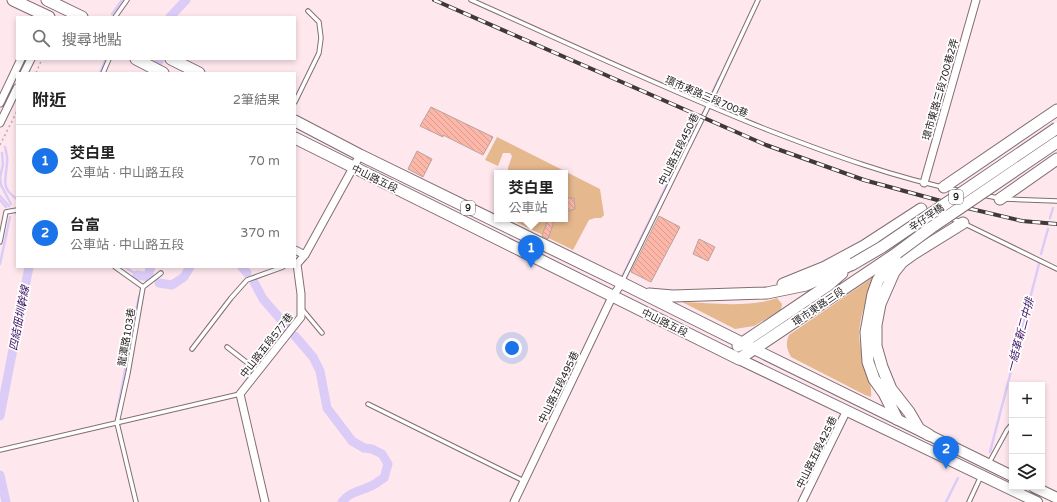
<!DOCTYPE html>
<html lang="zh-TW">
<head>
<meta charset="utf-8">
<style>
	body { margin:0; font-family:"Varela Round","Noto Sans TC",sans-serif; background:#f6f6f6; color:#222 }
	.controls { position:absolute; right:12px; bottom:12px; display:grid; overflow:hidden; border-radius:0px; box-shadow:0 2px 6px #0003 }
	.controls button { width:36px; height:36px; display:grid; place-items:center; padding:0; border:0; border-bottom:1px solid #e0e0e0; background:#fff; color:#222; font:20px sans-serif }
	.you { position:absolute; left:512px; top:348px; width:14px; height:14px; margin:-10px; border:3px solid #fff; border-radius:50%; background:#1a73e8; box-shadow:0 0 0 6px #1a73e833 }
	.badge { display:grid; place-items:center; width:26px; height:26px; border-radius:50%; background:#1a73e8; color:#fff; font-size:13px; font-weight:700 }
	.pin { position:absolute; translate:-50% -33px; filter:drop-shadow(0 1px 2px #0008) }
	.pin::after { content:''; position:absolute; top:21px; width:14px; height:12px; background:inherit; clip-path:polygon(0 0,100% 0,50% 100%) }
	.popup { position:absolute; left:494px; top:170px; width:74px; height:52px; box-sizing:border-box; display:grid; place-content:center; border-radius:0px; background:#fff; filter:drop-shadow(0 1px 3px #0005); font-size:13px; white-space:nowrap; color:#767676 }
	.popup b { font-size:15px; color:#222 }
	.popup::after { content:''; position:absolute; left:50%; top:100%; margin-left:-8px; border:8px solid transparent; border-top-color:#fff }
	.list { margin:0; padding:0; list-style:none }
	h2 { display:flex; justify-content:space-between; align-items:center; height:52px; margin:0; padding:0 16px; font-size:17px }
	h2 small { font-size:13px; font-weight:400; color:#767676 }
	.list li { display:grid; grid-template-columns:26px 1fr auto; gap:12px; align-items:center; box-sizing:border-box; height:72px; padding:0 16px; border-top:1px solid #e0e0e0 }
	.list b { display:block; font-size:15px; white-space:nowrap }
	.list p { margin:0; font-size:13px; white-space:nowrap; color:#767676 }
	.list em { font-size:13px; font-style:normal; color:#767676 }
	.icon { flex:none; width:22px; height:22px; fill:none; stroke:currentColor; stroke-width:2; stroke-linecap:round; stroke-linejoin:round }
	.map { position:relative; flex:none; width:1057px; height:502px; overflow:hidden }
	.search { position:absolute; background:#fff; box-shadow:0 2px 6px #0003; left:16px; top:16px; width:280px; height:44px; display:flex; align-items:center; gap:10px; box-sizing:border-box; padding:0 14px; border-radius:0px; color:#767676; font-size:15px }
	.panel { position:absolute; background:#fff; box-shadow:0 2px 6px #0003; left:16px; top:72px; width:280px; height:196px; border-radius:0px }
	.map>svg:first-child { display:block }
	.green { fill:#e6b88e }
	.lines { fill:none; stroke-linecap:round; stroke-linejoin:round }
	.stream { stroke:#dbcbf7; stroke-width:2.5 }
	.canal { stroke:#dbcbf7; stroke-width:9 }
	.building { fill:url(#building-back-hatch); stroke:#b7a39f }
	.lane-casing { stroke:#816e72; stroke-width:5.5 }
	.street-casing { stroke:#816e72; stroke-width:9 }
	.secondary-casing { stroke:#816e72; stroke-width:12 }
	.primary-casing { stroke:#816e72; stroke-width:13 }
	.path { stroke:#b9a8ac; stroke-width:1.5; stroke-dasharray:2 3; stroke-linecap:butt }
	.lane { stroke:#fff; stroke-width:3.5 }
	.street { stroke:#fff; stroke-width:7 }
	.secondary { stroke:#fff; stroke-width:10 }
	.primary { stroke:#fff; stroke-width:11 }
	.rail-casing { stroke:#41383a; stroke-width:4 }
	.rail { stroke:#fff; stroke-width:2.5; stroke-dasharray:8; stroke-linecap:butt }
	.primary-bridge-casing { stroke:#816e72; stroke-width:13; stroke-linecap:butt }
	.primary-bridge { stroke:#fff; stroke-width:11 }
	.labels { text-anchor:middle; stroke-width:3.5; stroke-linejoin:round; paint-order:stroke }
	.shield { fill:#fff; stroke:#666062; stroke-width:1 }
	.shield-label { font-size:9px; font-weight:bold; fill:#241c1e }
	.street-label { font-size:10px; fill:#241c1e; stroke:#fff }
	.water-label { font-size:11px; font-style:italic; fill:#3b1063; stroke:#fff }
</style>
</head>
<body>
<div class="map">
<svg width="1057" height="502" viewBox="0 0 1057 502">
	<defs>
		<pattern id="building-back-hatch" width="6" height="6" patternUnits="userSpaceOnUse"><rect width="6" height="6" fill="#fcb7a8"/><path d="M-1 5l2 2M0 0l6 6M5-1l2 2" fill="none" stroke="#d89d90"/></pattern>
	</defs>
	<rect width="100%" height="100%" fill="#fee8ed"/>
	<path class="green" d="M497,137l103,52 4,26 -3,3h-6l-6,2 -16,30 -59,-29 1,-2h50v-46h-57v-5l4,-12 -2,-3h-7l-5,13 -13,-6z
		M875,276c-6,19 -16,39 -16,60 1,21 14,41 12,61l-6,-2 -74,-38c-4,-8 -6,-13 -2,-22z
		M777,298l5,6 -1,6 -27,16 -19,3 -53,-27c30,1 67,6 95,-4z"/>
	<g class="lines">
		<path class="stream" d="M112,14l10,-14
			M100,73l6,-14
			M709,99l10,-21
			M5,147c1,5 3,11 2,16 -1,16 -7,25 10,36
			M0,178l1,7 10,19
			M0,178l3,-14 -1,-11
			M0,196l9,10
			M0,200l6,7
			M16,213l1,1
			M1050,218l3,-10
			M1041,254l7,-25
			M0,264l10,-47
			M125,267l12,8
			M622,277l76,-156
			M148,278v-1
			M116,418l23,-122
			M990,452l49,-188
			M946,502l12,-24"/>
		<path class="canal" d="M170,17l16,-17
			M152,73l8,-14
			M242,267l5,6
			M137,275l11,2
			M149,278v-6l2,-5
			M254,282l9,17 27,31
			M159,283l13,2 12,-8 6,-10
			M295,336l18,21 7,14 7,37 25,33 12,7 8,1 10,5 6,10 -4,14c-4,2 -7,5 -11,7 -11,6 -23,6 -31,17
			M0,416l29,-149
			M0,475l6,27"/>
	</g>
	<path class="building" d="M431,107l62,30 -10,18 -40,-20v2l-23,-11z
		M417,151l15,8 -9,18 -15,-8z
		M565,198h9l1,11 -10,3z
		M659,216l21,11 -29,55 -20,-10z
		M548,219h7l-7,20 -6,-3z
		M699,239l16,8 -7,14 -15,-7z"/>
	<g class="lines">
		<defs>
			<path id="lane" d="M471,0c99,44 196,90 297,130 62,24 127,48 193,61
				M115,17l12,-17
				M103,73l6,-14
				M295,102l24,-49 2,-15 -2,-16 -11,-11
				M983,195l15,3
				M1006,199l51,2
				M950,218l13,5 94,46
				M0,242l6,-30 11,-2
				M115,267l28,20 -15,86 -11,50 19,79
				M622,282l84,-171 52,-111
				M143,287l18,-14
				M302,309l20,24
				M227,347l31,24
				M192,349l39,-51 16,-18 36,-13
				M368,404l156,77
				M0,450l240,-56
				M989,463l18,-33 5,-6
				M969,502l12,-26"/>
			<path id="street" d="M24,73l7,-14
				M0,103l21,-44
				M0,123l17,-35
				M924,183l52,-183
				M295,250l10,5
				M265,502l-25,-108 61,-77v-23l-4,-30 8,-9 55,-100
				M514,502l98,-205 10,-14
				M802,502l45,-92"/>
			<path id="secondary" d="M754,349l258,127
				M739,359l298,143
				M1034,487l23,11"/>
			<path id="primary" d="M13,0l36,17
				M47,0l35,17
				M136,59l27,14
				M171,59l28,14
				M295,121l65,34 262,128 132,66
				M295,138l444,221 158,-106
				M944,187l113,-77
				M1000,199l57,-40
				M893,258l-15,22 -5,14 -7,38 2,30 6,17 10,14 13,26
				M783,284l42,-17 39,-21 57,-37
				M649,294l24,2 94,-3 39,-8 47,-21
				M738,346l89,-60 15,-13
				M929,435l-10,-6 -10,-17 -18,-23 -9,-22 -6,-21v-21l4,-21 14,-32 8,-10 11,-8 50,-31"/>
		</defs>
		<use href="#lane" class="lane-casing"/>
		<use href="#street" class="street-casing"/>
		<use href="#secondary" class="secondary-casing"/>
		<use href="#primary" class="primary-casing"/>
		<path class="path" d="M36,73l6,-14
			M0,145l17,-34"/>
		<use href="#lane" class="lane"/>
		<use href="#street" class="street"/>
		<use href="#secondary" class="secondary"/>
		<use href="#primary" class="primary"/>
		<defs>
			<path id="rail" d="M434,0l332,145 98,35 99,27 59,14 35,3"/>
		</defs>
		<use href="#rail" class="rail-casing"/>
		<use href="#rail" class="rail"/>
		<defs>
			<path id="primary-bridge" d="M897,253l35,-26 125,-85
				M853,264l29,-17 175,-119"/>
		</defs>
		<use href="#primary-bridge" class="primary-bridge-casing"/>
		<use href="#primary-bridge" class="primary-bridge"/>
	</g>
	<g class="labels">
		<g class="shield">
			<rect x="949" y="190" width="14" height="14" rx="3"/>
			<rect x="461" y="201" width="14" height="14" rx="3"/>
		</g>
		<g class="shield-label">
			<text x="956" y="200">9</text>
			<text x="468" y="211">9</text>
		</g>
		<g class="street-label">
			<text transform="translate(940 89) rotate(-74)" y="4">環市東路三段700巷2弄</text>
			<text transform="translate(707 96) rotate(23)" y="4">環市東路三段700巷</text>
			<text transform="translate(678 149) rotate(-64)" y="4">中山路五段450巷</text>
			<text transform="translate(375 178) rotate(26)" y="4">中山路五段</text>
			<text transform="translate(926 217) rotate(-34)" y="4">辛仔罕橋</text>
			<text transform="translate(818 306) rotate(-34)" y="4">環市東路三段</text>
			<text transform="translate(665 322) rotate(26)" y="4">中山路五段</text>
			<text transform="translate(126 337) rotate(-80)" y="4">龍潭路103巷</text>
			<text transform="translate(266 345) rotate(-52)" y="4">中山路五段577巷</text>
			<text transform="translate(558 387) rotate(-64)" y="4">中山路五段495巷</text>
			<text transform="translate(816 452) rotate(-64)" y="4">中山路五段425巷</text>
		</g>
		<g class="water-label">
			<text transform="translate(19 318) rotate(-79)" y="4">四結佃圳幹線</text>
			<text transform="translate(1020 335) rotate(-75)" y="4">一結革新二中排</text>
		</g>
	</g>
</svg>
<div class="controls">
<button>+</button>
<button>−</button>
<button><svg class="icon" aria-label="layers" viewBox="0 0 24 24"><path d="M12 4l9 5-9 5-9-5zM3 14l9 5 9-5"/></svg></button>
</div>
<div class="you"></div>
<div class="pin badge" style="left:531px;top:268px">1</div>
<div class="popup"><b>茭白里</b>公車站</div>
<div class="pin badge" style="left:946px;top:469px">2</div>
<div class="search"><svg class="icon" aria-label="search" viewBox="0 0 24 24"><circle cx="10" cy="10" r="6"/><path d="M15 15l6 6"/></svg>搜尋地點</div>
<section class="panel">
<h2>附近<small>2筆結果</small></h2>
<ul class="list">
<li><span class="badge">1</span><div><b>茭白里</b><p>公車站 · 中山路五段</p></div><em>70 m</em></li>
<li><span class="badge">2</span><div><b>台富</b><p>公車站 · 中山路五段</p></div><em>370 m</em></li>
</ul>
</section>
</div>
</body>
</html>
